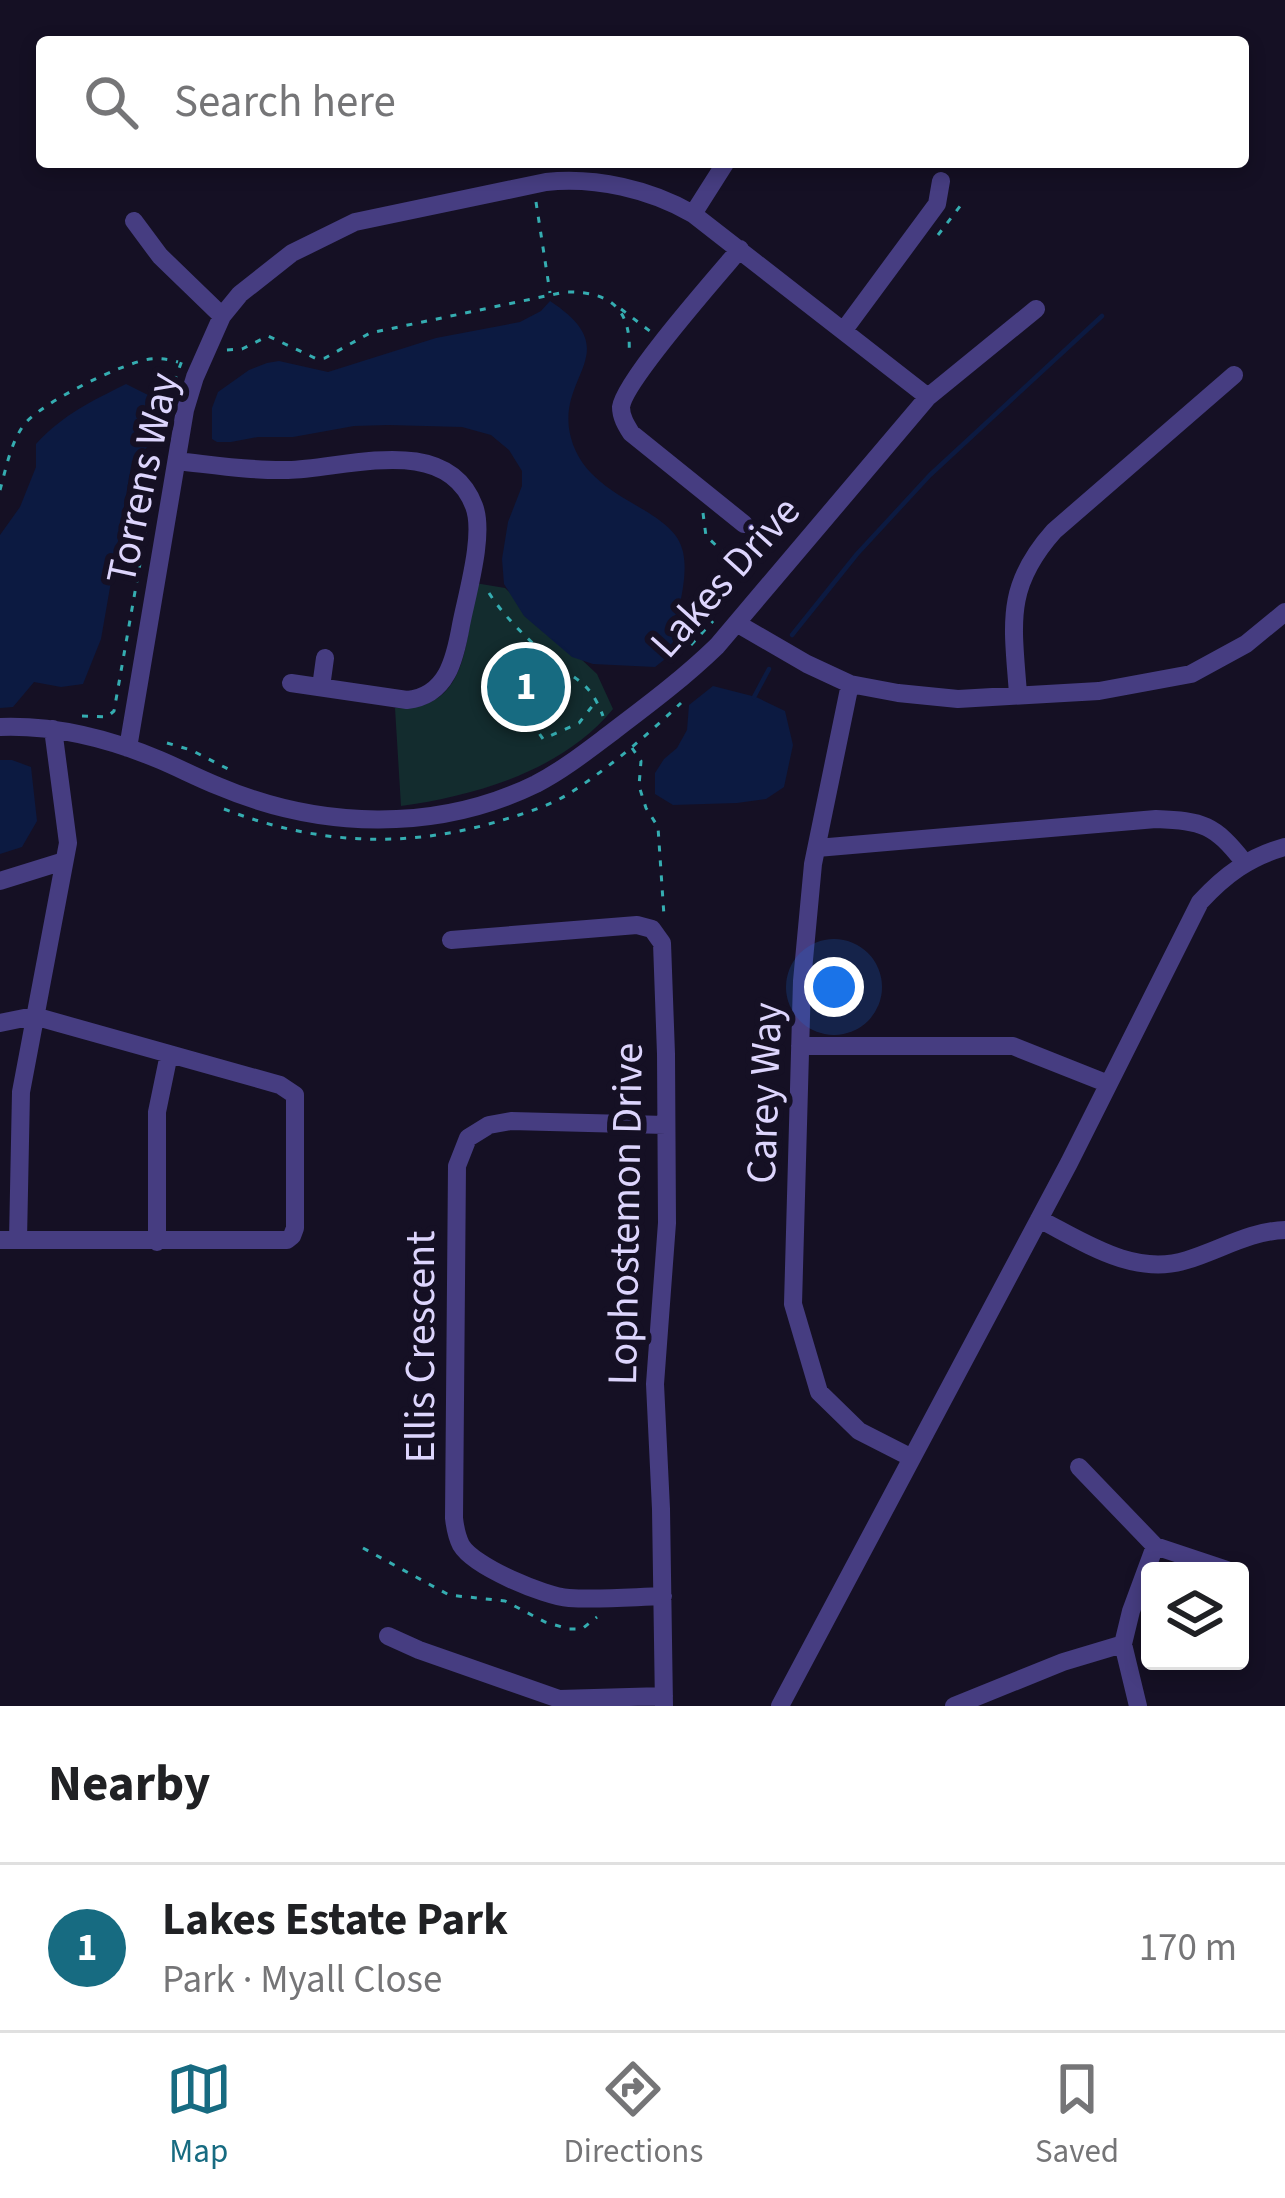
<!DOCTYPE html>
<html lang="en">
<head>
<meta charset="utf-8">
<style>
	body { margin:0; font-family:"Source Sans 3",sans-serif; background:#f6f6f6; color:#202124 }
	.controls { position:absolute; right:36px; bottom:36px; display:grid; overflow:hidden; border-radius:12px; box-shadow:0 6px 18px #0003 }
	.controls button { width:108px; height:108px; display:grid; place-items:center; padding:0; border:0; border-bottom:3px solid #e0e0e0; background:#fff; color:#202124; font:60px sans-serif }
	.you { position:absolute; left:834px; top:987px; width:42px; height:42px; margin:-30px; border:9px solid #fff; border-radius:50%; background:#1a73e8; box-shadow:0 0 0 18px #1a73e833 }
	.badge { display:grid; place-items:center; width:78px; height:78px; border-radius:50%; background:#176b81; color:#fff; font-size:39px; font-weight:700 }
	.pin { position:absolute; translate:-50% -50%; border:6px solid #fff; box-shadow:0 3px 12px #0006 }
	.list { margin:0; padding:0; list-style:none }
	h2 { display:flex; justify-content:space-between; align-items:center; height:156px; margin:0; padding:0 48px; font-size:51px }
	h2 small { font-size:39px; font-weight:400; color:#757577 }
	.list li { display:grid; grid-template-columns:78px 1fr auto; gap:36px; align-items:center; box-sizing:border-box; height:168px; padding:0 48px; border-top:3px solid #e0e0e0 }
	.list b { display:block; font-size:45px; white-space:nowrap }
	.list p { margin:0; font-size:39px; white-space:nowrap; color:#757577 }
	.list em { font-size:39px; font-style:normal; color:#757577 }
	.icon { flex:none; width:66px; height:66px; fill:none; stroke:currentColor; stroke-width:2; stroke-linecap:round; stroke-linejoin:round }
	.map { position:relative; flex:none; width:1285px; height:1706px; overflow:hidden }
	.search { position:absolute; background:#fff; box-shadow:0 6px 18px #0003; left:36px; right:36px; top:36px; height:132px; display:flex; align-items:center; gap:30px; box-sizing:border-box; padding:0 42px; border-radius:12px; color:#757577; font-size:45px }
	.sheet { height:324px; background:#fff }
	nav { display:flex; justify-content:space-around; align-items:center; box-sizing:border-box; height:168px; border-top:3px solid #e0e0e0; background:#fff; font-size:33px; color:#757577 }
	nav a { display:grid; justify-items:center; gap:6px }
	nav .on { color:#176b81 }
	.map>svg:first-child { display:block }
	.green { fill:#132c2e }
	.water { fill:#0c1a41 }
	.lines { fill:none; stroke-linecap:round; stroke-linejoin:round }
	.stream { stroke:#0c1a41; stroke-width:4.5 }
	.path { stroke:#35adb1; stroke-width:3; stroke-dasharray:6 9; stroke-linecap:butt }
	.minor { stroke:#463d81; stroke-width:18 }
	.labels { text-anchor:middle; stroke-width:12; stroke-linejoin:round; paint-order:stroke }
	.street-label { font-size:42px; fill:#ddd5fd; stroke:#151024 }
</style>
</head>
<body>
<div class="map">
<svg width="1285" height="1706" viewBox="0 0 1285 1706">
	<rect width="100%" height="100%" fill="#151024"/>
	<path class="green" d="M475,583l30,5 92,86 16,35c-51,62 -136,86 -212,97l-6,-98c75,4 71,-70 80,-125z"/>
	<path class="water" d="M550,301c79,52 4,74 21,137 17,64 103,68 112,114 7,33 -11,67 -9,100l-19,15 -62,-3 -21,-7 -48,-41 -20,-32 -2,-25 6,-37 14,-36v-15l-13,-21 -18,-15 -29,-8 -74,-2 -34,1 -61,11h-35l-27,5h-14l-5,-3v-31l6,-16 31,-22 18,-7 12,-2 49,11 108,-34 84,-16 21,-11z
		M126,384l30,15 -3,43 -21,19 -31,178 -18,45 -22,3 -27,-5 -21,25 -13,1v-173l20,-28 16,-40v-23c28,-30 54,-42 90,-60z
		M713,686l43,11 29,14 8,34 -9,42 -18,12 -29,4 -64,2 -18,-11v-21l9,-14 13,-11 10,-18 2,-25z
		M0,760h12l19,7 6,54 -15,26 -22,7z"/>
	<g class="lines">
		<path class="stream" d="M792,635l65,-81 73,-79 172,-159
			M754,697l15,-28"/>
		<path class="path" d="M536,202l14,91
			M938,235l23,-30
			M621,309l30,23
			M227,350l15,-1 26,-13 49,23 8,-1 45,-25 195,-41c44,-1 67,16 64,62
			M169,396l15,-41
			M0,490c6,-21 10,-45 23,-64 15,-22 99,-63 127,-67 10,-1 18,0 28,3
			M703,513l3,23 45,42
			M489,593c16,25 39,46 61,66 27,23 39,21 53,57
			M691,645l22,-24
			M564,672l-44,33 23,34 36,-16 18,-23
			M82,716l25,1 7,-6 34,-193
			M167,743l24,7 39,20
			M632,748l9,13 -2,25 7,22 12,19 6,89
			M224,809c90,35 179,40 272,13 23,-7 48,-14 69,-26 41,-25 81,-60 116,-93
			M363,1548l86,47 56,6 40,21 24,7h13l15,-12"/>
		<path class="minor" d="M693,214l33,-52
			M134,221l26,35 62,60
			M740,249c-22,26 -116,132 -119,158 0,10 5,18 10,26l113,91
			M844,330l93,-126 4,-23
			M177,461c37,4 74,10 111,9 57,-1 158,-38 186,36 11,28 -7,88 -13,119 -6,34 -14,71 -54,75l-116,-17
			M738,624l69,40 43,20 48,9 60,6 141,-8 92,-17 55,-30 39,-32
			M850,684l-37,180 -11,117 -9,323 26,88 40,39 51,26
			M321,687l4,-29
			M1018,694c-5,-70 -14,-107 36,-163l180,-156
			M0,727c54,-2 110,12 160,33 19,8 38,18 58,26 101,43 218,47 318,-2 27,-14 51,-33 75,-51 37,-28 73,-55 106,-87l211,-249 108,-88
			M128,748l57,-338 10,-33 27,-61 18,-22 52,-41 63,-31 191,-40c50,-5 104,7 147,32l235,183
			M817,848l339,-29c47,2 58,5 88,43
			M0,881l64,-20
			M451,940l186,-15 15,4 10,14 4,111 1,169 -12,161 6,125 3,197
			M0,1023l34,-7 246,69 15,10v133l-3,8 -5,4h-287
			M800,1046h213l93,37
			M1039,1219c45,23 95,58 148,41 33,-10 63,-29 98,-30
			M18,1240l3,-148 47,-249 -15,-114
			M157,1242v-130l12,-58
			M1079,1467l76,79 72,24
			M663,1596c-31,1 -63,4 -94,2 -25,-2 -95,-31 -108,-53 -4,-8 -6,-18 -7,-27l3,-352 11,-28 21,-13 22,-4 155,4
			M388,1636l31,14 140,49 105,-3
			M780,1706l289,-543 131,-261c25,-27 49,-45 85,-55
			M954,1706l109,-44 60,-18
			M1138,1706l-15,-62 8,-33 24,-65"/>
	</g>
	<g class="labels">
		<g class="street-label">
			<text transform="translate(141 478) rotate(-78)" y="15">Torrens Way</text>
			<text transform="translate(724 576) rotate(-48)" y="15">Lakes Drive</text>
			<text transform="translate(763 1093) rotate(-88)" y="15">Carey Way</text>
			<text transform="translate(624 1214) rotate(-89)" y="15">Lophostemon Drive</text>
			<text transform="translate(419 1347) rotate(-90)" y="15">Ellis Crescent</text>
		</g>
	</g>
</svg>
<div class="controls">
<button><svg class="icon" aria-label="layers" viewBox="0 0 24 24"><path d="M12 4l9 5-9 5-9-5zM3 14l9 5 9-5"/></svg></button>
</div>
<div class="you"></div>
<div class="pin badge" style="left:526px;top:687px">1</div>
<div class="search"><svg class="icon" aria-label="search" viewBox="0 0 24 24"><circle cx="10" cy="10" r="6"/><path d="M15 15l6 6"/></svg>Search here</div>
</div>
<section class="sheet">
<h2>Nearby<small></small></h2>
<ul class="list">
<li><span class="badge">1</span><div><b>Lakes Estate Park</b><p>Park · Myall Close</p></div><em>170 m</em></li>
</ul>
</section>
<nav>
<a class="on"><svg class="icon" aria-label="map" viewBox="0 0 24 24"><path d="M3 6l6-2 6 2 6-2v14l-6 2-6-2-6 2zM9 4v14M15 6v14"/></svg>Map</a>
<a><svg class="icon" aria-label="directions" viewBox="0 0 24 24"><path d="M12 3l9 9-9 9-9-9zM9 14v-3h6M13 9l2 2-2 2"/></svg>Directions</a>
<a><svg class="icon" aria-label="saved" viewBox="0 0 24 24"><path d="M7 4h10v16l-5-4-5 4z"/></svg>Saved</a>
</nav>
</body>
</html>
